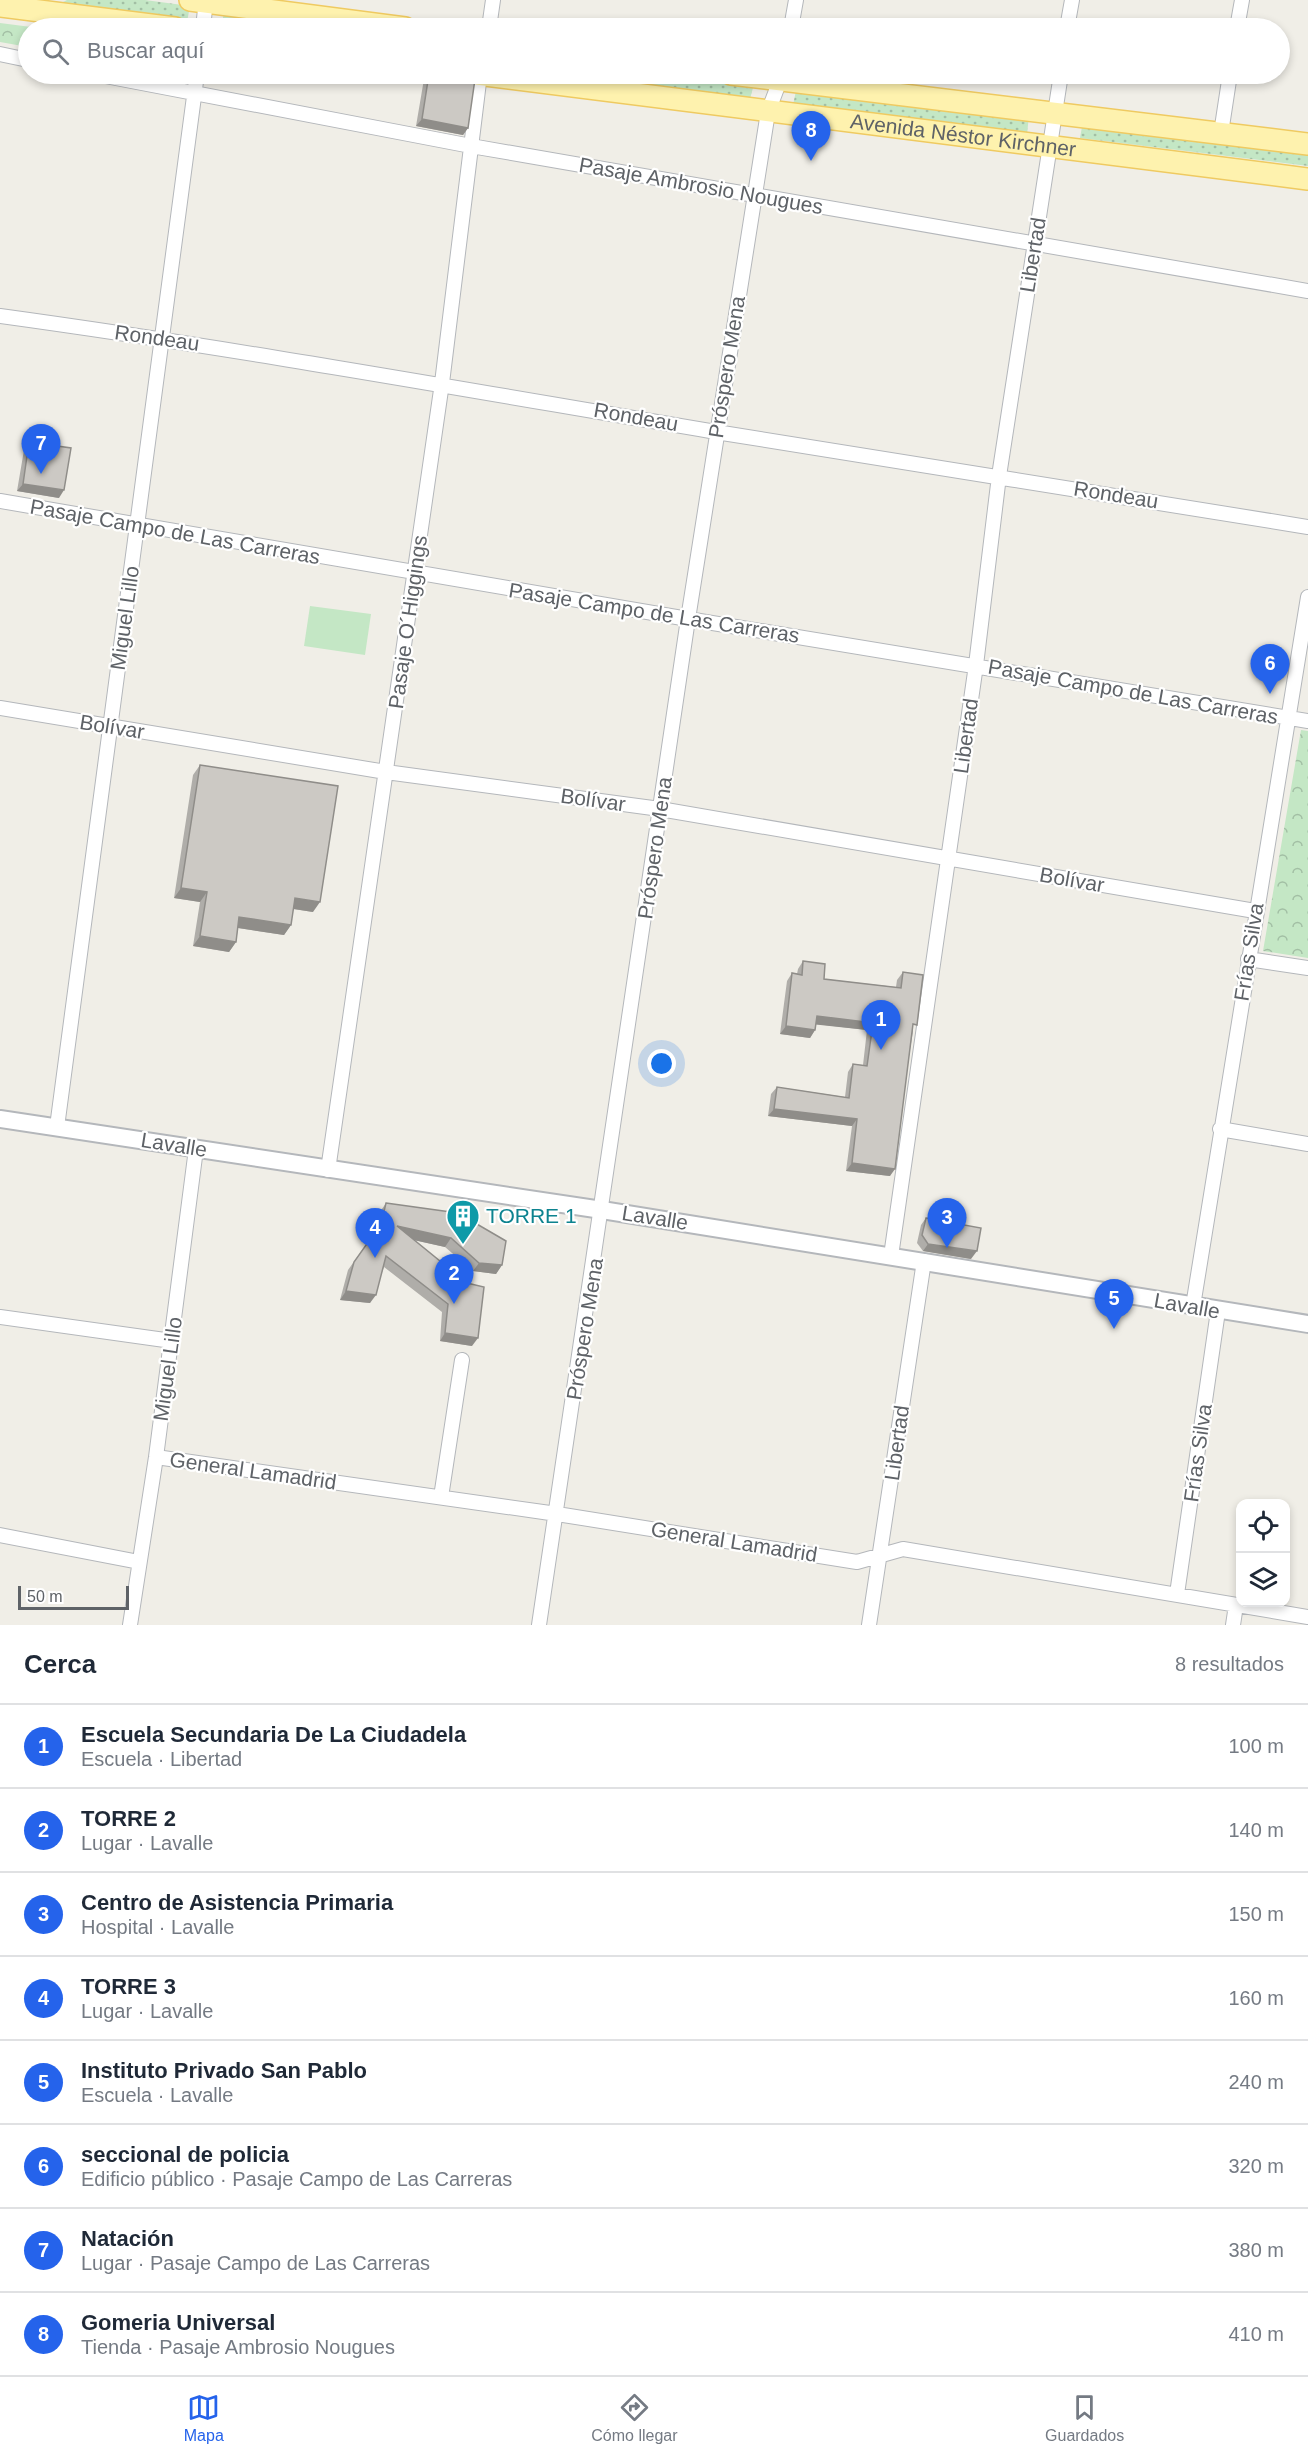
<!DOCTYPE html>
<html lang="es">
<head>
<meta charset="utf-8">
<style>
	body { margin:0; font-family:Arial,sans-serif; background:#f2f2f3; color:#1f2937 }
	.controls { position:absolute; right:18px; bottom:18px; display:grid; overflow:hidden; border-radius:12px; box-shadow:0 3px 9px #0003 }
	.controls button { width:54px; height:54px; display:grid; place-items:center; padding:0; border:0; border-bottom:2px solid #e0e1e3; background:#fff; color:#1f2937; font:30px sans-serif }
	.scale { position:absolute; left:18px; bottom:15px; width:111px; box-sizing:border-box; padding-left:6px; border:3px solid #5e6267; border-top:0; font-size:16px; line-height:21px; white-space:nowrap; color:#5e6267; -webkit-text-stroke:4px #fff; paint-order:stroke }
	.you { position:absolute; left:662px; top:1064px; width:21px; height:21px; margin:-15px; border:4px solid #fff; border-radius:50%; background:#1a73e8; box-shadow:0 0 0 9px #1a73e833 }
	.badge { display:grid; place-items:center; width:39px; height:39px; border-radius:50%; background:#2563eb; color:#fff; font-size:20px; font-weight:700 }
	.pin { position:absolute; translate:-50% -50px; filter:drop-shadow(0 2px 3px #0008) }
	.pin::after { content:''; position:absolute; top:32px; width:21px; height:18px; background:inherit; clip-path:polygon(0 0,100% 0,50% 100%) }
	.list { margin:0; padding:0; list-style:none }
	h2 { display:flex; justify-content:space-between; align-items:center; height:78px; margin:0; padding:0 24px; font-size:26px }
	h2 small { font-size:20px; font-weight:400; color:#747a83 }
	.list li { display:grid; grid-template-columns:39px 1fr auto; gap:18px; align-items:center; box-sizing:border-box; height:84px; padding:0 24px; border-top:2px solid #e0e1e3 }
	.list b { display:block; font-size:22px; white-space:nowrap }
	.list p { margin:0; font-size:20px; white-space:nowrap; color:#747a83 }
	.list em { font-size:20px; font-style:normal; color:#747a83 }
	.icon { flex:none; width:33px; height:33px; fill:none; stroke:currentColor; stroke-width:2; stroke-linecap:round; stroke-linejoin:round }
	.map { position:relative; flex:none; width:1308px; height:1625px; overflow:hidden }
	.search { position:absolute; background:#fff; box-shadow:0 3px 9px #0003; left:18px; right:18px; top:18px; height:66px; display:flex; align-items:center; gap:15px; box-sizing:border-box; padding:0 21px; border-radius:33px; color:#747a83; font-size:22px }
	.sheet { height:750px; background:#fff }
	nav { display:flex; justify-content:space-around; align-items:center; box-sizing:border-box; height:84px; border-top:2px solid #e0e1e3; background:#fff; font-size:16px; color:#747a83 }
	nav a { display:grid; justify-items:center; gap:3px }
	nav .on { color:#2563eb }
	.map>svg:first-child { display:block }
	.grass { fill:url(#grass-dots) }
	.forest { fill:url(#forest-crowns) }
	.garden { fill:#c4e7c5 }
	.lines { fill:none; stroke-linecap:round; stroke-linejoin:round }
	.minor-casing { stroke:#b4b7bb; stroke-width:16 }
	.tertiary-casing { stroke:#b4b7bb; stroke-width:20 }
	.primary-casing { stroke:#efca61; stroke-width:24 }
	.minor { stroke:#fff; stroke-width:14 }
	.tertiary { stroke:#fff; stroke-width:16 }
	.primary { stroke:#fef2ae; stroke-width:21 }
	.wall { fill:#afada9 }
	.shaded-wall { fill:#8f8d89 }
	.building { fill:#ccc9c4; stroke:#8f8d89; stroke-width:1.5 }
	.labels { text-anchor:middle; stroke-width:4.5; stroke-linejoin:round; paint-order:stroke }
	.street-label { font-size:21px; fill:#5e6267; stroke:#fff }
	.culture-label { font-size:21px; fill:#0d838f; stroke:#fff; text-anchor:start }
</style>
</head>
<body>
<div class="map">
<svg width="1308" height="1625" viewBox="0 0 1308 1625">
	<defs>
		<pattern id="grass-dots" width="8" height="8" patternUnits="userSpaceOnUse" patternTransform="scale(1.5)"><rect width="8" height="8" fill="#c4e7c5"/><path d="M2 2h.1M6 6h.1" fill="none" stroke="#a2bfa4" stroke-width="1.8" stroke-linecap="round"/></pattern>
		<pattern id="forest-crowns" width="20" height="18" patternUnits="userSpaceOnUse" patternTransform="scale(1.5)"><rect width="20" height="18" fill="#c4e7c5"/><path d="M2 6a3 3 0 1 1 6 0M12 15a3 3 0 1 1 6 0" fill="none" stroke="#a2bfa4"/></pattern>
	</defs>
	<rect width="100%" height="100%" fill="#f0eee7"/>
	<path class="grass" d="M67,0h78l45,6 -3,16 -126,-19z
		M225,9l136,19h-118l-22,-2z
		M567,74h113l74,10 -4,15z
		M797,86l232,29 -2,20 -234,-30z
		M1083,121l225,27v18l-228,-28z"/>
	<path class="forest" d="M0,23l39,5h-11v19l-28,-5z
		M1301,730l7,1v227l-45,-7z"/>
	<path class="garden" d="M310,606l61,8 -6,41 -61,-9z"/>
	<g class="lines">
		<defs>
			<path id="minor" d="M203,28l3,-28
				M489,28l4,-28
				M791,28l5,-28
				M1067,28l5,-28
				M1237,28l5,-28
				M0,54l28,6
				M95,74l376,72 837,145
				M1221,133l9,-59
				M0,316c240,33 478,76 716,116 197,33 395,62 592,95
				M0,501l688,118 620,102
				M0,708l386,64 274,37 595,102
				M1248,959l60,9
				M57,1127l140,-1053
				M1220,1129l88,15
				M328,1170l114,-787 38,-309
				M891,1256l85,-591 23,-189 62,-402
				M1193,1306l115,-709
				M0,1317l172,24
				M156,1457l401,57 300,48 46,-13 405,68
				M441,1497l21,-137
				M0,1535l139,27
				M1177,1594l41,-283
				M130,1625l26,-168 40,-308
				M539,1625l149,-1006 80,-507 14,-37
				M869,1625l55,-364
				M1233,1625l3,-20"/>
			<path id="tertiary" d="M0,1119l602,91 706,114"/>
			<g id="primary">
				<path d="M190,0l215,28"/>
				<path d="M0,6l175,22"/>
				<path id="s1" d="M477,74l831,105"/>
				<path d="M731,74l577,70"/>
			</g>
		</defs>
		<use href="#minor" class="minor-casing"/>
		<use href="#tertiary" class="tertiary-casing"/>
		<use href="#primary" class="primary-casing"/>
		<use href="#minor" class="minor"/>
		<use href="#tertiary" class="tertiary"/>
		<use href="#primary" class="primary"/>
	</g>
	<path class="wall" d="M428,74h13l27,54 -5,7 -47,-9 8,-47z
		M29,442l30,56 -42,-7 7,-41z
		M200,765l113,147 -20,-3 -2,16 -7,10 -46,-7 -2,14 -7,10 -36,-6 7,-44 -26,-4 19,-123z
		M803,961l21,18 72,8 1,-7 6,-8 10,59 -23,145 -44,-5 6,-45 -84,-10 3,-22 6,-7 68,10 3,-25 5,-8 10,1 4,-35 -51,-6 -1,6 -5,8 -30,-4 7,-53 5,-8 5,1 1,-5z
		M386,1203l116,62 -6,9 -23,-3 -28,-24 -31,-7 58,106 -32,-5 2,-29 -58,-45 -14,36 -30,-3 8,-30 27,-38 5,-20z
		M926,1218l45,41 -48,-8 -6,-8 4,-18z"/>
	<path class="shaded-wall" d="M422,119l46,9 -5,7 -47,-9z
		M23,484l41,6 -5,8 -42,-7z
		M181,888l26,4 -7,10 -26,-4z
		M295,898l25,4 -7,10 -25,-4z
		M239,917l52,8 -7,10 -52,-8z
		M200,936l36,6 -7,10 -36,-6z
		M817,1016l56,7 -6,7 -56,-6z
		M786,1026l29,4 -5,8 -30,-4z
		M774,1109l83,10 -5,7 -84,-10z
		M852,1163l43,6 -5,7 -44,-5z
		M397,1226l54,12 -6,9 -54,-12z
		M928,1244l49,7 -6,8 -48,-8z
		M479,1263l23,2 -6,9 -23,-3z
		M346,1291l30,4 -6,8 -30,-3z
		M445,1333l33,5 -6,8 -32,-5z"/>
	<path class="building" d="M429,74h12l34,5 -7,49 -46,-9z
		M29,442l42,6 -7,42 -41,-6z
		M200,765l138,21 -18,116 -25,-4 -4,27 -52,-8 -3,25 -36,-6 7,-44 -26,-4z
		M803,961l22,3 -1,15 77,9 2,-16 20,3 -6,50 -4,-1 -18,145 -43,-6 5,-44 -83,-10 3,-22 72,11 4,-34 14,2 6,-43 -56,-7 -2,14 -29,-4 6,-53 10,2z
		M386,1203l72,10 48,28 -4,24 -23,-2 -28,-25 -54,-12 70,57 17,4 -6,51 -33,-5 3,-29 -62,-48 -10,39 -30,-4 8,-29 27,-38z
		M926,1218l55,10 -4,23 -49,-7 -6,-9z"/>
	<defs>
		<symbol id="building-pin" viewBox="-11 -11 22 30"><path d="M0 17L-7.5 6A9.5 9.5 0 1 1 7.5 6Z" fill="#0f9aa8" stroke="#fff"/><path d="M-4-6H4V6H1V3H-1V6H-4ZM-2.5-4.3h1.7v1.8h-1.7ZM.8-4.3h1.7v1.8H.8ZM-2.5-1h1.7V.8h-1.7ZM.8-1h1.7V.8H.8Z" fill="#fff"/></symbol>
	</defs>
	<g fill-rule="evenodd">
		<use href="#building-pin" x="444" y="1197" width="38" height="52"/>
	</g>
	<g class="labels">
		<g class="street-label">
			<text dy="7" stroke="none"><textPath href="#s1" startOffset="490">Avenida Néstor Kirchner</textPath></text>
			<text transform="translate(701 186) rotate(10)" y="7">Pasaje Ambrosio Nougues</text>
			<text transform="translate(1033 255) rotate(-81)" y="7">Libertad</text>
			<text transform="translate(157 338) rotate(8)" y="7">Rondeau</text>
			<text transform="translate(727 367) rotate(-81)" y="7">Próspero Mena</text>
			<text transform="translate(636 417) rotate(10)" y="7">Rondeau</text>
			<text transform="translate(1116 495) rotate(9)" y="7">Rondeau</text>
			<text transform="translate(175 532) rotate(10)" y="7">Pasaje Campo de Las Carreras</text>
			<text transform="translate(654 613) rotate(9)" y="7">Pasaje Campo de Las Carreras</text>
			<text transform="translate(125 618) rotate(-82)" y="7">Miguel Lillo</text>
			<text transform="translate(408 622) rotate(-82)" y="7">Pasaje O´Higgings</text>
			<text transform="translate(1133 692) rotate(10)" y="7">Pasaje Campo de Las Carreras</text>
			<text transform="translate(112 727) rotate(9)" y="7">Bolívar</text>
			<text transform="translate(966 736) rotate(-82)" y="7">Libertad</text>
			<text transform="translate(593 800) rotate(8)" y="7">Bolívar</text>
			<text transform="translate(655 848) rotate(-82)" y="7">Próspero Mena</text>
			<text transform="translate(1072 880) rotate(10)" y="7">Bolívar</text>
			<text transform="translate(1249 952) rotate(-81)" y="7">Frías Silva</text>
			<text transform="translate(174 1145) rotate(9)" y="7">Lavalle</text>
			<text transform="translate(655 1218) rotate(9)" y="7">Lavalle</text>
			<text transform="translate(1187 1306) rotate(10)" y="7">Lavalle</text>
			<text transform="translate(585 1329) rotate(-81)" y="7">Próspero Mena</text>
			<text transform="translate(168 1369) rotate(-82)" y="7">Miguel Lillo</text>
			<text transform="translate(897 1443) rotate(-82)" y="7">Libertad</text>
			<text transform="translate(1198 1453) rotate(-82)" y="7">Frías Silva</text>
			<text transform="translate(253 1471) rotate(8)" y="7">General Lamadrid</text>
			<text transform="translate(734 1542) rotate(9)" y="7">General Lamadrid</text>
		</g>
		<g class="culture-label">
			<text x="486" y="1223">TORRE 1</text>
		</g>
	</g>
</svg>
<div class="controls">
<button><svg class="icon" aria-label="locate" viewBox="0 0 24 24"><circle cx="12" cy="12" r="6"/><path d="M12 2v4M12 18v4M2 12h4M18 12h4"/></svg></button>
<button><svg class="icon" aria-label="layers" viewBox="0 0 24 24"><path d="M12 4l9 5-9 5-9-5zM3 14l9 5 9-5"/></svg></button>
</div>
<div class="scale">50 m</div>
<div class="you"></div>
<div class="pin badge" style="left:881px;top:1050px">1</div>
<div class="pin badge" style="left:454px;top:1304px">2</div>
<div class="pin badge" style="left:947px;top:1248px">3</div>
<div class="pin badge" style="left:375px;top:1258px">4</div>
<div class="pin badge" style="left:1114px;top:1329px">5</div>
<div class="pin badge" style="left:1270px;top:694px">6</div>
<div class="pin badge" style="left:41px;top:474px">7</div>
<div class="pin badge" style="left:811px;top:161px">8</div>
<div class="search"><svg class="icon" aria-label="search" viewBox="0 0 24 24"><circle cx="10" cy="10" r="6"/><path d="M15 15l6 6"/></svg>Buscar aquí</div>
</div>
<section class="sheet">
<h2>Cerca<small>8 resultados</small></h2>
<ul class="list">
<li><span class="badge">1</span><div><b>Escuela Secundaria De La Ciudadela</b><p>Escuela · Libertad</p></div><em>100 m</em></li>
<li><span class="badge">2</span><div><b>TORRE 2</b><p>Lugar · Lavalle</p></div><em>140 m</em></li>
<li><span class="badge">3</span><div><b>Centro de Asistencia Primaria</b><p>Hospital · Lavalle</p></div><em>150 m</em></li>
<li><span class="badge">4</span><div><b>TORRE 3</b><p>Lugar · Lavalle</p></div><em>160 m</em></li>
<li><span class="badge">5</span><div><b>Instituto Privado San Pablo</b><p>Escuela · Lavalle</p></div><em>240 m</em></li>
<li><span class="badge">6</span><div><b>seccional de policia</b><p>Edificio público · Pasaje Campo de Las Carreras</p></div><em>320 m</em></li>
<li><span class="badge">7</span><div><b>Natación</b><p>Lugar · Pasaje Campo de Las Carreras</p></div><em>380 m</em></li>
<li><span class="badge">8</span><div><b>Gomeria Universal</b><p>Tienda · Pasaje Ambrosio Nougues</p></div><em>410 m</em></li>
</ul>
</section>
<nav>
<a class="on"><svg class="icon" aria-label="map" viewBox="0 0 24 24"><path d="M3 6l6-2 6 2 6-2v14l-6 2-6-2-6 2zM9 4v14M15 6v14"/></svg>Mapa</a>
<a><svg class="icon" aria-label="directions" viewBox="0 0 24 24"><path d="M12 3l9 9-9 9-9-9zM9 14v-3h6M13 9l2 2-2 2"/></svg>Cómo llegar</a>
<a><svg class="icon" aria-label="saved" viewBox="0 0 24 24"><path d="M7 4h10v16l-5-4-5 4z"/></svg>Guardados</a>
</nav>
</body>
</html>
